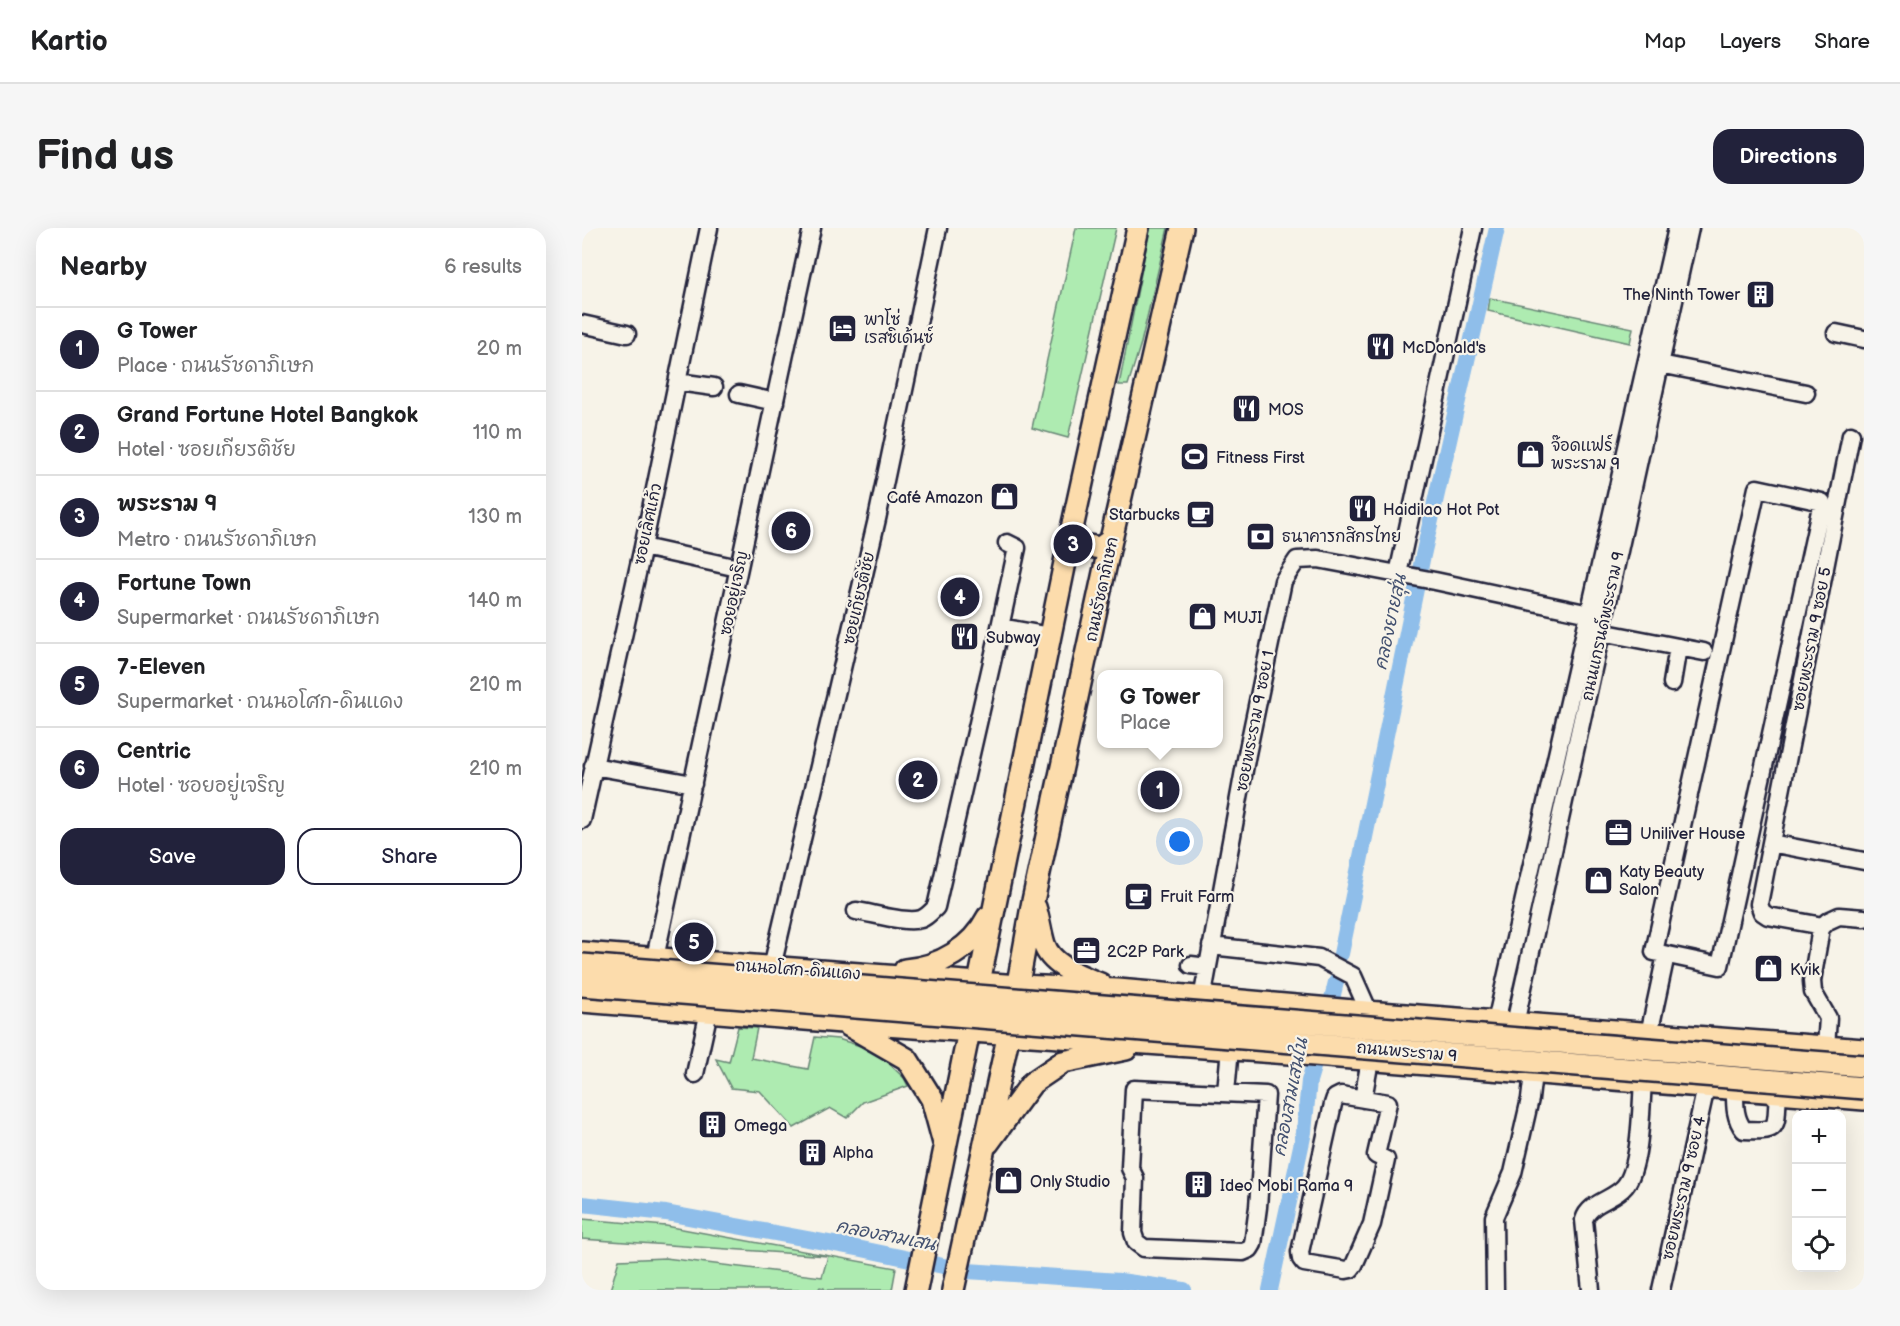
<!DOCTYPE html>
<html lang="en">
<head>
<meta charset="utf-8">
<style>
	body { margin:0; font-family:"Balsamiq Sans","Playpen Sans Thai",sans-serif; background:#f6f6f6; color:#202124 }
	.controls { position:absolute; right:18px; bottom:18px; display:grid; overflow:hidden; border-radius:12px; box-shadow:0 6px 24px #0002 }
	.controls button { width:54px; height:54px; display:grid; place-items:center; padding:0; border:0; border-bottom:2px solid #e0e0e0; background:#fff; color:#202124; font:30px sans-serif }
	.you { position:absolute; left:598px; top:614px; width:21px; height:21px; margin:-15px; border:4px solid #fff; border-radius:50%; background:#1a73e8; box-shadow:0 0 0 9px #1a73e833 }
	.badge { display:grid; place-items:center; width:39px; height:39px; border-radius:50%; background:#22223b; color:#fff; font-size:20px; font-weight:700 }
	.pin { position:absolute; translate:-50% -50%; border:3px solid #fff; box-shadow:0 2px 6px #0006 }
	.popup { position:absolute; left:515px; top:442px; width:126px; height:78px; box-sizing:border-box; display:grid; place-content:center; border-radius:12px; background:#fff; filter:drop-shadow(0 2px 4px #0005); font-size:20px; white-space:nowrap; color:#757577 }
	.popup b { font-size:22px; color:#202124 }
	.popup::after { content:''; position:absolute; left:50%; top:100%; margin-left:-12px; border:12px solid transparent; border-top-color:#fff }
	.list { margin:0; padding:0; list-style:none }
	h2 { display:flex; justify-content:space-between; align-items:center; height:78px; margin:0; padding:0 24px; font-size:26px }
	h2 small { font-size:20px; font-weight:400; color:#757577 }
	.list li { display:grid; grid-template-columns:39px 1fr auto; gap:18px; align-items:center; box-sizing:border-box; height:84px; padding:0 24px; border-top:2px solid #e0e0e0 }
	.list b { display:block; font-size:22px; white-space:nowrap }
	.list p { margin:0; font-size:20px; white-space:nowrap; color:#757577 }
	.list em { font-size:20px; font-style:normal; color:#757577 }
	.actions { display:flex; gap:12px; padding:18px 24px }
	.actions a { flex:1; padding:14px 0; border:2px solid #22223b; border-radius:18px; text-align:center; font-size:21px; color:#22223b }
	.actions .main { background:#22223b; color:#fff }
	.icon { flex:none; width:33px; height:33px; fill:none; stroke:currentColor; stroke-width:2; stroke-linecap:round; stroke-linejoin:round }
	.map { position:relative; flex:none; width:1282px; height:1062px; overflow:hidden; border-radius:18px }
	header { display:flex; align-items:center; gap:36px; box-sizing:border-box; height:84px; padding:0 30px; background:#fff; border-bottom:2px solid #e0e0e0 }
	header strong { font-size:28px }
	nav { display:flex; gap:33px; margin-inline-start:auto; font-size:21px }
	.intro { display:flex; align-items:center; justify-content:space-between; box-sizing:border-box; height:144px; padding:0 36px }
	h1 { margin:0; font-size:42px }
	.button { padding:15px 27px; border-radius:18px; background:#22223b; color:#fff; font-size:21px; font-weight:700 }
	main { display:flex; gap:36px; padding:0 36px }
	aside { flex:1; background:#fff; border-radius:18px; box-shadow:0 6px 24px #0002 }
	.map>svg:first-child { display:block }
	.green { fill:#aeebb1; stroke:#688676; stroke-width:1.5 }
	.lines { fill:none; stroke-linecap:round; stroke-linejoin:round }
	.canal { stroke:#8fbeea; stroke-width:16 }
	.minor-casing { stroke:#22223b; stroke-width:21 }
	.major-casing { stroke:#22223b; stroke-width:26 }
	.minor { stroke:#f7f3e8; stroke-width:16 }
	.major { stroke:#fcdcac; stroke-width:21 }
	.major-bridge-casing { stroke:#22223b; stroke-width:26; stroke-linecap:butt }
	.major-bridge { stroke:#fcdcac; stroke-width:21 }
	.labels { text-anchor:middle; stroke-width:4.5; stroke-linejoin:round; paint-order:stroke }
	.poi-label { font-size:16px; fill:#22223b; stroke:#f7f3e8; text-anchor:start }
	.street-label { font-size:16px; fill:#22223b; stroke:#f7f3e8 }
	.water-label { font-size:18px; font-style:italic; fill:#435170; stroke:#f7f3e8 }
</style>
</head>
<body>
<header>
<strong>Kartio</strong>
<nav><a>Map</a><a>Layers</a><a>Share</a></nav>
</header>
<div class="intro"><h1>Find us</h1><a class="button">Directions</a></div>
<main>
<aside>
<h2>Nearby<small>6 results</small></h2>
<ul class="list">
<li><span class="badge">1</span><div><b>G Tower</b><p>Place · ถนนรัชดาภิเษก</p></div><em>20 m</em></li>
<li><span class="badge">2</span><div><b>Grand Fortune Hotel Bangkok</b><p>Hotel · ซอยเกียรติชัย</p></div><em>110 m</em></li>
<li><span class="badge">3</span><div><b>พระราม 9</b><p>Metro · ถนนรัชดาภิเษก</p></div><em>130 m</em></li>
<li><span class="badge">4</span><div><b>Fortune Town</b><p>Supermarket · ถนนรัชดาภิเษก</p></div><em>140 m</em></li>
<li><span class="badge">5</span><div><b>7-Eleven</b><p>Supermarket · ถนนอโศก-ดินแดง</p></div><em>210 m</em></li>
<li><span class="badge">6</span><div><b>Centric</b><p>Hotel · ซอยอยู่เจริญ</p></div><em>210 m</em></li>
</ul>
<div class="actions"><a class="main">Save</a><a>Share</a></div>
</aside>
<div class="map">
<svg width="1282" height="1062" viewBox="0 0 1282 1062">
	<rect width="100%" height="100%" fill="#f7f3e8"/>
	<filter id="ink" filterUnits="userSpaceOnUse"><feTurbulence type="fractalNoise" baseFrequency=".0167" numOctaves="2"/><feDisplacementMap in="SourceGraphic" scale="12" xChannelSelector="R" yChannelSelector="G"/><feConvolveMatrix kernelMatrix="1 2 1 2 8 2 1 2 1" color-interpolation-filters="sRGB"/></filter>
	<g filter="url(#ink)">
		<path class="green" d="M494,0h40l-48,210 -36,-10z
			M568,0h18l-27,115 -13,42h-9z
			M908,70l143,30 -3,15 -142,-32z
			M156,799l19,1 -6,30 57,11 7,-32 23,2 38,12 28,27 4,8 -45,16 -16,16 -17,-10 -36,20 -34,-37 -29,-3 -15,-29 13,3z
			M0,991l84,7 230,42 -4,22h-68v-2l-4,-1 -2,3h-208l9,-30 46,-2 157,19 6,-21 -246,-17z"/>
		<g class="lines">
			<path class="canal" d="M759,726l81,-394 75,-332
				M745,791l9,-37
				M0,976l84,9 196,36 105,22 153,10 64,9
				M688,1062l34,-158 5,-51 11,-37"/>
			<defs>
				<path id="minor" d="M0,96l45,10
					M1254,105l28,6
					M1068,134l156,31
					M96,154l36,5
					M157,166l36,8
					M1175,260l65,14 -102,464 -66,-14z
					M425,315l10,5 -17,79 50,9
					M61,319l95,21
					M816,346l75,-346
					M1019,404l103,20
					M1090,455l6,-36
					M11,538l100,18
					M0,592l61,-273 66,-319
					M1189,615l93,18
					M274,683c16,2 50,13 65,8 6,-2 10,-7 15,-12l64,-280
					M1241,698l-55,-10 -6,-4 -3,-8 92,-469
					M629,718l108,12 34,18 16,36
					M73,730l157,-730
					M609,737l16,2
					M190,739l105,-448 61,-291
					M620,771l45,-245 36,-173 14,-21 21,-1 117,22 164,35
					M914,794l181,-794
					M933,796l175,-796
					M1067,806l17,-79
					M1244,819l2,-29 -15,-26 -1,-11 9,-53 7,-7 11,-5 25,2
					M113,846l14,-63
					M552,861l132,6 -8,112 -5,37 -3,5 -7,3 -99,-4 -8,-6 -3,-9 2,-55 -5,-10z
					M1153,861c0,14 -1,29 9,41 38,2 31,-3 34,-37
					M644,864l4,-44
					M759,867l47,8 -12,52 10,5 -14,64 -18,41 -3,4 -5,1 -42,-7 -3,-4 -1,-7 33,-148 2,-6z
					M781,871l7,-39
					M913,1062l-1,-73 19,-44 17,-74 3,-26
					M1009,1062l-7,-70c5,-18 30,-20 41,-34 16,-20 16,-79 18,-105
					M1079,1062l45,-203"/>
				<path id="major" d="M489,305l12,12 17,3 11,-8
					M453,679c4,12 5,24 9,37 7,22 37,32 56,40
					M0,725l436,33 100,4 235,21 511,39
					M323,742c35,-3 67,-22 83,-53
					M0,773l260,21 447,31 575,46
					M266,797l59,34 25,40 12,44
					M406,915l44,-60 31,-21 63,-13
					M334,1062l155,-757 67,-305
					M371,1062l56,-257 24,-132 78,-361 71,-312"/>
			</defs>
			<use href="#minor" class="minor-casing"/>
			<use href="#major" class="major-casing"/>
			<use href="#minor" class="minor"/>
			<use href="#major" class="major"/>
			<defs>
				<path id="major-bridge" d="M0,737l1282,101
					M0,757l1282,103"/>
			</defs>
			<use href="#major-bridge" class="major-bridge-casing"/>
			<use href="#major-bridge" class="major-bridge"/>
		</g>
	</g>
	<defs>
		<symbol id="building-square" viewBox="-11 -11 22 22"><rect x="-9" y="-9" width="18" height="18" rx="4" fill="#22223b" stroke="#f7f3e8"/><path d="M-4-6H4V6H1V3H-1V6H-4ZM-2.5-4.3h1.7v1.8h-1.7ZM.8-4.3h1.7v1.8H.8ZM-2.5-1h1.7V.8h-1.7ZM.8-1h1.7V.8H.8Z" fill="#fff"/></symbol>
		<symbol id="hotel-square" viewBox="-11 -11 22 22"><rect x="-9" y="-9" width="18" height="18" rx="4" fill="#22223b" stroke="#f7f3e8"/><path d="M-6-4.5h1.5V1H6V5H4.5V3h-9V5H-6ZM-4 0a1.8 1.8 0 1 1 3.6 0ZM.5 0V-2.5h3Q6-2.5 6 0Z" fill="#fff"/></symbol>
		<symbol id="restaurant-square" viewBox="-11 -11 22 22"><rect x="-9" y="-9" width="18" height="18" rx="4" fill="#22223b" stroke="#f7f3e8"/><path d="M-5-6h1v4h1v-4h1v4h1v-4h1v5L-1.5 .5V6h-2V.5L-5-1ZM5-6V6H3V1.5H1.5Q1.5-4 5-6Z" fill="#fff"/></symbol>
		<symbol id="shop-square" viewBox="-11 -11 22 22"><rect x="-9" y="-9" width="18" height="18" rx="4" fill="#22223b" stroke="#f7f3e8"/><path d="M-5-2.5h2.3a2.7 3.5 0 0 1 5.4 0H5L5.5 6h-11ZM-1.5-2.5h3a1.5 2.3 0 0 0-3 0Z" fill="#fff"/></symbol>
		<symbol id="stadium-square" viewBox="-11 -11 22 22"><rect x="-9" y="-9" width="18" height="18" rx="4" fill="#22223b" stroke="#f7f3e8"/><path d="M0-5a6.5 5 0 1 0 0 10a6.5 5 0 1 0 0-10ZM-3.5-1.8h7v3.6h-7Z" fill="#fff"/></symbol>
		<symbol id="cafe-square" viewBox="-11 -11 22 22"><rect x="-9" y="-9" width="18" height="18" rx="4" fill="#22223b" stroke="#f7f3e8"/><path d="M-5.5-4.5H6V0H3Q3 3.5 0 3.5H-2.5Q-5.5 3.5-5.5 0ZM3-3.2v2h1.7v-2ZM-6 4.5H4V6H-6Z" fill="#fff"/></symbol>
		<symbol id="bank-square" viewBox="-11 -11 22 22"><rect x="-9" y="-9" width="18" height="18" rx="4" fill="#22223b" stroke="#f7f3e8"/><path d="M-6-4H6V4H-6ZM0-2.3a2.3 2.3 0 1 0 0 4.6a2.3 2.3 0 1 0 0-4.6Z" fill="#fff"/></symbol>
		<symbol id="office-square" viewBox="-11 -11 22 22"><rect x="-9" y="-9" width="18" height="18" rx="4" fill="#22223b" stroke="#f7f3e8"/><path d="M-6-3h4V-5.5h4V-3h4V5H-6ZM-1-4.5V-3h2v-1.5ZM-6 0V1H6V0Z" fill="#fff"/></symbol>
	</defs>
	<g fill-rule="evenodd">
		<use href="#building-square" x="1162" y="50" width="33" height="33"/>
		<use href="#hotel-square" x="244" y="84" width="33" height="33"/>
		<use href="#restaurant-square" x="782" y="102" width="33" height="33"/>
		<use href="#restaurant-square" x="648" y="164" width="33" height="33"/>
		<use href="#shop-square" x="932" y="210" width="33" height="33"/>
		<use href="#stadium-square" x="596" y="212" width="33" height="33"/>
		<use href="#shop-square" x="406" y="252" width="33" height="33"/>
		<use href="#restaurant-square" x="764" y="264" width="33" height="33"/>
		<use href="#cafe-square" x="602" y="270" width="33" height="33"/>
		<use href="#bank-square" x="662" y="292" width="33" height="33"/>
		<use href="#shop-square" x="604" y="372" width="33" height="33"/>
		<use href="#restaurant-square" x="366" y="392" width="33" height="33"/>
		<use href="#office-square" x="1020" y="588" width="33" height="33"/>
		<use href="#shop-square" x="1000" y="636" width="33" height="33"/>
		<use href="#cafe-square" x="540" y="652" width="33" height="33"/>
		<use href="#office-square" x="488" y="706" width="33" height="33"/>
		<use href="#shop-square" x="1170" y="724" width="33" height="33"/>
		<use href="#building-square" x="114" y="880" width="33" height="33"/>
		<use href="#building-square" x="214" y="908" width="33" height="33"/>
		<use href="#shop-square" x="410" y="936" width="33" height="33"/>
		<use href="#building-square" x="600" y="940" width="33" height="33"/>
	</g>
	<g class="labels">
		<g class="poi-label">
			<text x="1158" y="72" text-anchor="end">The Ninth Tower</text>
			<text x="282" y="97">พาโซ่<tspan x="282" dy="18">เรสซิเด้นซ์</tspan></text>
			<text x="820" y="125">McDonald's</text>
			<text x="686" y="187">MOS</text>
			<text x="969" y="223">จ๊อดแฟร์<tspan x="969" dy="18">พระราม 9</tspan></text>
			<text x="634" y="235">Fitness First</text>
			<text x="401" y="275" text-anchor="end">Café Amazon</text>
			<text x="801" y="287">Haidilao Hot Pot</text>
			<text x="598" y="292" text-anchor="end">Starbucks</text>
			<text x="700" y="314">ธนาคารกสิกรไทย</text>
			<text x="641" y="395">MUJI</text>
			<text x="404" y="415">Subway</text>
			<text x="1058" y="611">Uniliver House</text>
			<text x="1037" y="649">Katy Beauty<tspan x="1037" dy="18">Salon</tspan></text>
			<text x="578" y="674">Fruit Farm</text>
			<text x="525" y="729">2C2P Park</text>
			<text x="1208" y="747">Kvik</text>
			<text x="152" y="903">Omega</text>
			<text x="251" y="930">Alpha</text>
			<text x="448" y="959">Only Studio</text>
			<text x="638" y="963">Ideo Mobi Rama 9</text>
		</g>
		<g class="street-label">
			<text transform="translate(65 296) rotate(-78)" y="6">ซอยเลิศแก้ว</text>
			<text transform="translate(519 361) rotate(-78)" y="6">ถนนรัชดาภิเษก</text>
			<text transform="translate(151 365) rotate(-78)" y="6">ซอยอยู่เจริญ</text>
			<text transform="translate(276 370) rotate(-77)" y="6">ซอยเกียรติชัย</text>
			<text transform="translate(1020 398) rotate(-78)" y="6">ถนนแกรนด์พระราม 9</text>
			<text transform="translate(1229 411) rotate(-79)" y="6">ซอยพระราม 9 ซอย 5</text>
			<text transform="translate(672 493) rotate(-79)" y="6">ซอยพระราม 9 ซอย 1</text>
			<text transform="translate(216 741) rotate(4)" y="6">ถนนอโศก-ดินแดง</text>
			<text transform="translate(825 823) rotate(5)" y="6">ถนนพระราม 9</text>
			<text transform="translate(1101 960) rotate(-77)" y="6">ซอยพระราม 9 ซอย 4</text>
		</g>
		<g class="water-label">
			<text transform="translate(808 394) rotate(-78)" y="6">คลองยายสุ่น</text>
			<text transform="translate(708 869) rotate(-79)" y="6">คลองสามเสนใน</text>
			<text transform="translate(304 1007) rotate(11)" y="6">คลองสามเสน</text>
		</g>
	</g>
</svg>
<div class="controls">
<button>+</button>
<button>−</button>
<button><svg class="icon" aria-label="locate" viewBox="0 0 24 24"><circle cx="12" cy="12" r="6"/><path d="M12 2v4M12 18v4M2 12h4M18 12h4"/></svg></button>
</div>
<div class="you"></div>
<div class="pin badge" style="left:578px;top:562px">1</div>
<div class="popup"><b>G Tower</b>Place</div>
<div class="pin badge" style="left:336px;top:552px">2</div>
<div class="pin badge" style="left:491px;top:316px">3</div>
<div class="pin badge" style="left:378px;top:369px">4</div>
<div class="pin badge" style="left:112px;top:714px">5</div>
<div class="pin badge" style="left:209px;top:303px">6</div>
</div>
</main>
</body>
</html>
